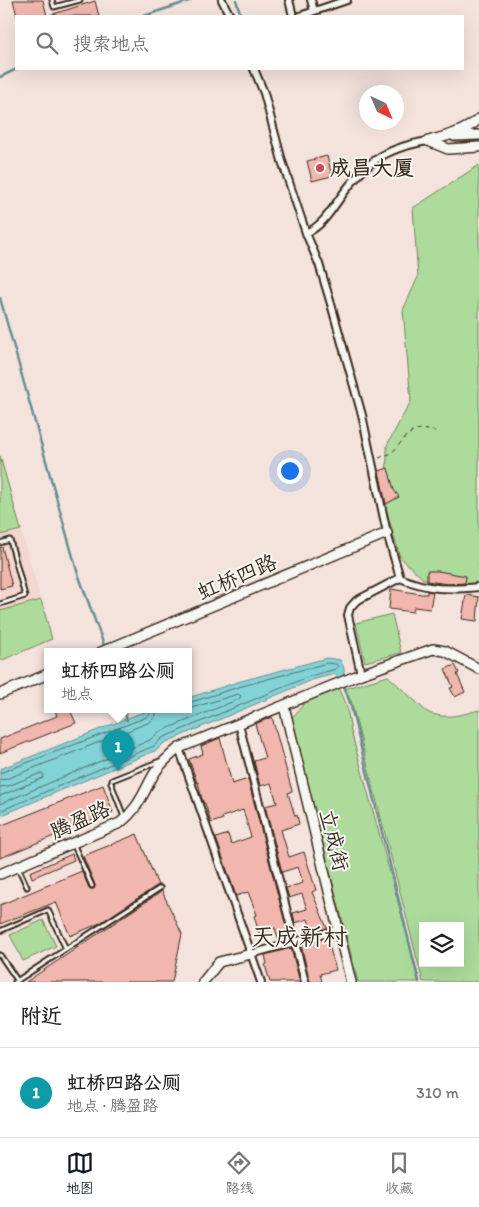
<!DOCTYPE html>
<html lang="zh">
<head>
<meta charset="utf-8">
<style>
	body { margin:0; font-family:Itim,"LXGW WenKai TC",sans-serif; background:#f6f6f6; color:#222 }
	.controls { position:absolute; right:15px; bottom:15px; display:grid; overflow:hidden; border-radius:0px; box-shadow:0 5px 20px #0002 }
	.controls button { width:45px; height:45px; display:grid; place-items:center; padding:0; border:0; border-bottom:1px solid #e0e0e0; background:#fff; color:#222; font:25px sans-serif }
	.compass { position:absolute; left:359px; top:85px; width:45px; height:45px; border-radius:50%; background:#fff; box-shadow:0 5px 20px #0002; rotate:136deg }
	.you { position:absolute; left:289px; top:470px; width:18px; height:18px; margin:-12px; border:4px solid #fff; border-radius:50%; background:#1a73e8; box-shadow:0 0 0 8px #1a73e833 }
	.badge { display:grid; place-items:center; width:32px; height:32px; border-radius:50%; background:#111827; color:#fff; font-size:16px; font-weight:700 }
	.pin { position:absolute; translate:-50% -41px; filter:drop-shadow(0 1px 2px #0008) }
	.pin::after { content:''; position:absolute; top:26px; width:18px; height:15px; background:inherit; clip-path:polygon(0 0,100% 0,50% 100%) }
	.popup { position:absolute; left:44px; top:648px; width:148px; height:65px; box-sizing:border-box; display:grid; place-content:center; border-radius:0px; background:#fff; filter:drop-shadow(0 1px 4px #0005); font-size:16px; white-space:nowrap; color:#767676 }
	.popup b { font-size:19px; color:#222 }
	.popup::after { content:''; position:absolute; left:50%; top:100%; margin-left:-10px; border:10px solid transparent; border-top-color:#fff }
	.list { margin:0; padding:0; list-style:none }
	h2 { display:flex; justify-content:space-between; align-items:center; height:65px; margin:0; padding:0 20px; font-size:21px }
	h2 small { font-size:16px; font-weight:400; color:#767676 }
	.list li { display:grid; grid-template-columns:32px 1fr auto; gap:15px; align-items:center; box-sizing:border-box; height:90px; padding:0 20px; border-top:1px solid #e0e0e0 }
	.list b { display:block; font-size:19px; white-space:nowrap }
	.list p { margin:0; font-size:16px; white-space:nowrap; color:#767676 }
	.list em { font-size:16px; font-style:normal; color:#767676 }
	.icon { flex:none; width:28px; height:28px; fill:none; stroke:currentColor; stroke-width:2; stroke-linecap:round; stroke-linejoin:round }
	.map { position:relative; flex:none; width:479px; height:982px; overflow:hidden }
	.search { position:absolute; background:#fff; box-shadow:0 5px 20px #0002; left:15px; right:15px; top:15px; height:55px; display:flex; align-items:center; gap:12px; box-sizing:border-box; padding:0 18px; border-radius:0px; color:#767676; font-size:19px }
	.sheet { height:155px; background:#fff }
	nav { display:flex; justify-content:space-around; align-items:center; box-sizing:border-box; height:70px; border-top:1px solid #e0e0e0; background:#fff; font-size:14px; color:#767676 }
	nav a { display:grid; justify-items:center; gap:2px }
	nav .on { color:#111827 }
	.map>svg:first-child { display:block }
	.built { fill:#f3d6cf }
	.green { fill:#acdb9b; stroke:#74825c; fill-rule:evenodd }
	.water { fill:#82d3d8; stroke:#668f8e }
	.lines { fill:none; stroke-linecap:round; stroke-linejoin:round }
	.shore { stroke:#576e68; stroke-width:1 }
	.stream { stroke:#668f8e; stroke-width:2.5 }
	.building { fill:#f1b6ad; stroke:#3b2a1e }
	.lane-casing { stroke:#3b2a1e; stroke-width:7 }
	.street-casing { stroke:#3b2a1e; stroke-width:10 }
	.secondary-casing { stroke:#3b2a1e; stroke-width:12 }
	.path { stroke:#3b2a1e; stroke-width:1; stroke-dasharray:4 4; stroke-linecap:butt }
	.lane { stroke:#f6f6f2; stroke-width:3 }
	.street { stroke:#f6f6f2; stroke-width:6 }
	.secondary { stroke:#f6f6f2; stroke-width:9 }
	.poi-dot { fill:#d1495b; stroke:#f6f6f2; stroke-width:2 }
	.labels { text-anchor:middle; stroke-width:4; stroke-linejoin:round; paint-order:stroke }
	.poi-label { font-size:21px; font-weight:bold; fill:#3b2a1e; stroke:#f6f6f2; text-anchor:start }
	.street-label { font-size:21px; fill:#3b2a1e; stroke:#f6f6f2 }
	.quarter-label { font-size:24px; fill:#3b2a1e; stroke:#f6f6f2 }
</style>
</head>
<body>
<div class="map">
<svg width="479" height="982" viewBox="0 0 479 982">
	<rect width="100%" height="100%" fill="#f4e3dd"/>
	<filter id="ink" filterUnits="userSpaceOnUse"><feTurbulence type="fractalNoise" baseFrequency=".02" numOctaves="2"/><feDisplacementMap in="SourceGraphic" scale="10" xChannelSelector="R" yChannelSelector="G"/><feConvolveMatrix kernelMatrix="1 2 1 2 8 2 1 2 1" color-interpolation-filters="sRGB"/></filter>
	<g filter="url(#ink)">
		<path class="built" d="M0,456l52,183 -52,22z"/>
		<path class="green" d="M479,165v418l-10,2 -46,-6 -23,-22 -14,-48 1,-64 24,-44 -8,-91 15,-33 -5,-69z
			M0,456l21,74 -21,5z
			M41,600l11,39 -52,22v-50z
			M392,614l9,39 -36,9 -9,-39z
			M388,676l39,36c18,8 33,3 52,-2v272h-56l-72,-281 -7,-12zM423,926h37v37h-37z
			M338,687l9,21 4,23 69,251h-62l-67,-263 16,-19z
			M43,920l13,26 -33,15 -13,-26z"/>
		<path class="water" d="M327,658l13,2c4,7 6,11 2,18l-3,2 -4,-6 -23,6 -148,63 -7,7 -157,66v-47l138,-55 14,-4h36v-12l53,-17z"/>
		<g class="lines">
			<path class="shore" d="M0,773l147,-56 3,-3 1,-4
				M0,780l6,-1 144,-57 5,-5 2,-7
				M0,787l8,-1 33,-13 3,2 -1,3 -43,18
				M0,804l150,-64 9,-8 80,-33 2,-3 -3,-2 -50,15
				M0,811l154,-65 8,-8 148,-62 26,-7 2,-3 -2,-2 -9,-1 -85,23 -54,17"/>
			<path class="stream" d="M236,0l5,16
				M144,16l48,-16
				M0,77l17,-8
				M0,298l77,273 28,77
				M343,683l7,20 69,279
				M124,710l3,10"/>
		</g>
		<path class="building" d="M13,0h30l4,16h-30z
			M95,1l4,15h-49v-1z
			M327,156l5,20 -20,5 -5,-20z
			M388,468l6,22 5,7 -13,7 -7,-33z
			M2,547l10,39 -12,3v-41z
			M427,571h11l28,5 -1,7 -17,1 -21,-3z
			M391,589l30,5h6v-3l6,1 -3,17 -16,-2 -1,5 -24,-3z
			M466,595l13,2 -2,24 -15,-2z
			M455,665l4,8 -2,1 8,18 -10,5 -5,-9 3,-1 -8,-18z
			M55,710h15l6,13 -76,30v-14l57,-23z
			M272,717l20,74 -4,2 7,23 2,-1 2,9 -18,6 8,27 15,-5 12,38 -4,2 15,36 -15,4 -4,-13 -13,4 -2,-10 14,-4 -5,-15 -13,4 -3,-10 17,-5 -5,-16 -16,5 -17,-66 12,-3 -6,-20 -11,3 -6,-25 11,-3 -10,-34z
			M220,738l12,46 16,-5 41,159 -10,3 -4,-13 -16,5 -5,-17 3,-1 -9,-23 -12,4 -20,-58 12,-4 3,10 20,-7 -8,-27 -21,7 1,2 -12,4 -6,-20 -1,1 -3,-8 -3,-14 -1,1 -8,-24 14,-5 -2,-8z
			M103,785l10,27 -113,46v-32z
			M137,834l21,51 -58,38 -30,13 -14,-34 -56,22v-19l82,-34 7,17 5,1 1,-4 -12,-29z
			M72,854l2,6 -42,18 -2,-6z
			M162,891l20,43 -10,48h-146z
			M327,938l9,32 -16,4 2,8h-12l-9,-37z
			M291,948l9,34h-30l-5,-17 2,-1 -2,-9z"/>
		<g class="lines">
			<defs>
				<path id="lane" d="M52,0l2,7 26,-7
					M0,543l10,-3 15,56 -25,8
					M112,780l48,-19
					M111,783l13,34
					M73,843l19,43
					M18,867l9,20
					M0,931l48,-21 18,39
					M0,955l17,25
					M15,982l145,-94"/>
				<path id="street" d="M222,0l8,16
					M289,0l4,16
					M311,0l3,11
					M300,16l47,-16
					M254,69l10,24 18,68 24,72 13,31 12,40 31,111 25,118 13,45
					M306,233c16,-7 24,-21 34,-35 25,-35 44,-50 88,-57
					M400,578c29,12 48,12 79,9
					M361,674l-13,-59 2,-7 6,-7 44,-23
					M239,724l66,258
					M179,748l82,234
					M251,954l87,-24"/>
				<path id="secondary" d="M454,136l25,-1
					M428,141c19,-5 36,-9 51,-22
					M428,141l20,8 31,-2
					M101,652l286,-119
					M0,694l48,-20
					M284,706l67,276
					M0,874l120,-51c19,-15 23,-30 34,-49 7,-11 15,-18 25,-26l182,-74 72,-25 12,2 34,18
					M203,982l16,-20 32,-8"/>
			</defs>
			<use href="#lane" class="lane-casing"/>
			<use href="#street" class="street-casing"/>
			<use href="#secondary" class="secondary-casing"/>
			<path class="path" d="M379,458l13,-5 15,-18 8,-4 6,-2 14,2"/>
			<use href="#lane" class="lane"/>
			<use href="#street" class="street"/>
			<use href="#secondary" class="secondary"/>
		</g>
	</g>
	<circle class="poi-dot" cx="320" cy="168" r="5"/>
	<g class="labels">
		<g class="poi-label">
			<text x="330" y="175">成昌大厦</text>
		</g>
		<g class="street-label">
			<text transform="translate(237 577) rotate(-23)" y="7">虹桥四路</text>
			<text transform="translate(80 820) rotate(-24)" y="7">腾盈路</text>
			<text transform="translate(334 840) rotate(76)" y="7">立成街</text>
		</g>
		<g class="quarter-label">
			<text x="299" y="945">天成新村</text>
		</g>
	</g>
</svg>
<div class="controls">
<button><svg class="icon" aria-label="layers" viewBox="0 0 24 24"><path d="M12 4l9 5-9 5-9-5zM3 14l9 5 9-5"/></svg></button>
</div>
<svg class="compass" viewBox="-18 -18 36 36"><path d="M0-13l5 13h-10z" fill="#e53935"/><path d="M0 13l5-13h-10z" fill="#767676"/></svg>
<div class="you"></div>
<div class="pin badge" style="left:118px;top:771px;background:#0f9aa8">1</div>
<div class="popup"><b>虹桥四路公厕</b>地点</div>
<div class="search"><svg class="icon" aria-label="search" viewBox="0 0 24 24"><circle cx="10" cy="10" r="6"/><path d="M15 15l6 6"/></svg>搜索地点</div>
</div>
<section class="sheet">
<h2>附近<small></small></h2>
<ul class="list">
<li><span class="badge" style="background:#0f9aa8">1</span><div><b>虹桥四路公厕</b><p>地点 · 腾盈路</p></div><em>310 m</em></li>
</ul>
</section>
<nav>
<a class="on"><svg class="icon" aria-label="map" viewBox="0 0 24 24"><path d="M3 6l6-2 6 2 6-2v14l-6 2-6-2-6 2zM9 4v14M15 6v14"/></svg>地图</a>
<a><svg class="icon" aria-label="directions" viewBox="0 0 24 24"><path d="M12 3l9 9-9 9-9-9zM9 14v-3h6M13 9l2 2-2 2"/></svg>路线</a>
<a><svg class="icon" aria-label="saved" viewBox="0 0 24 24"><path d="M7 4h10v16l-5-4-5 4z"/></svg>收藏</a>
</nav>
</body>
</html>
